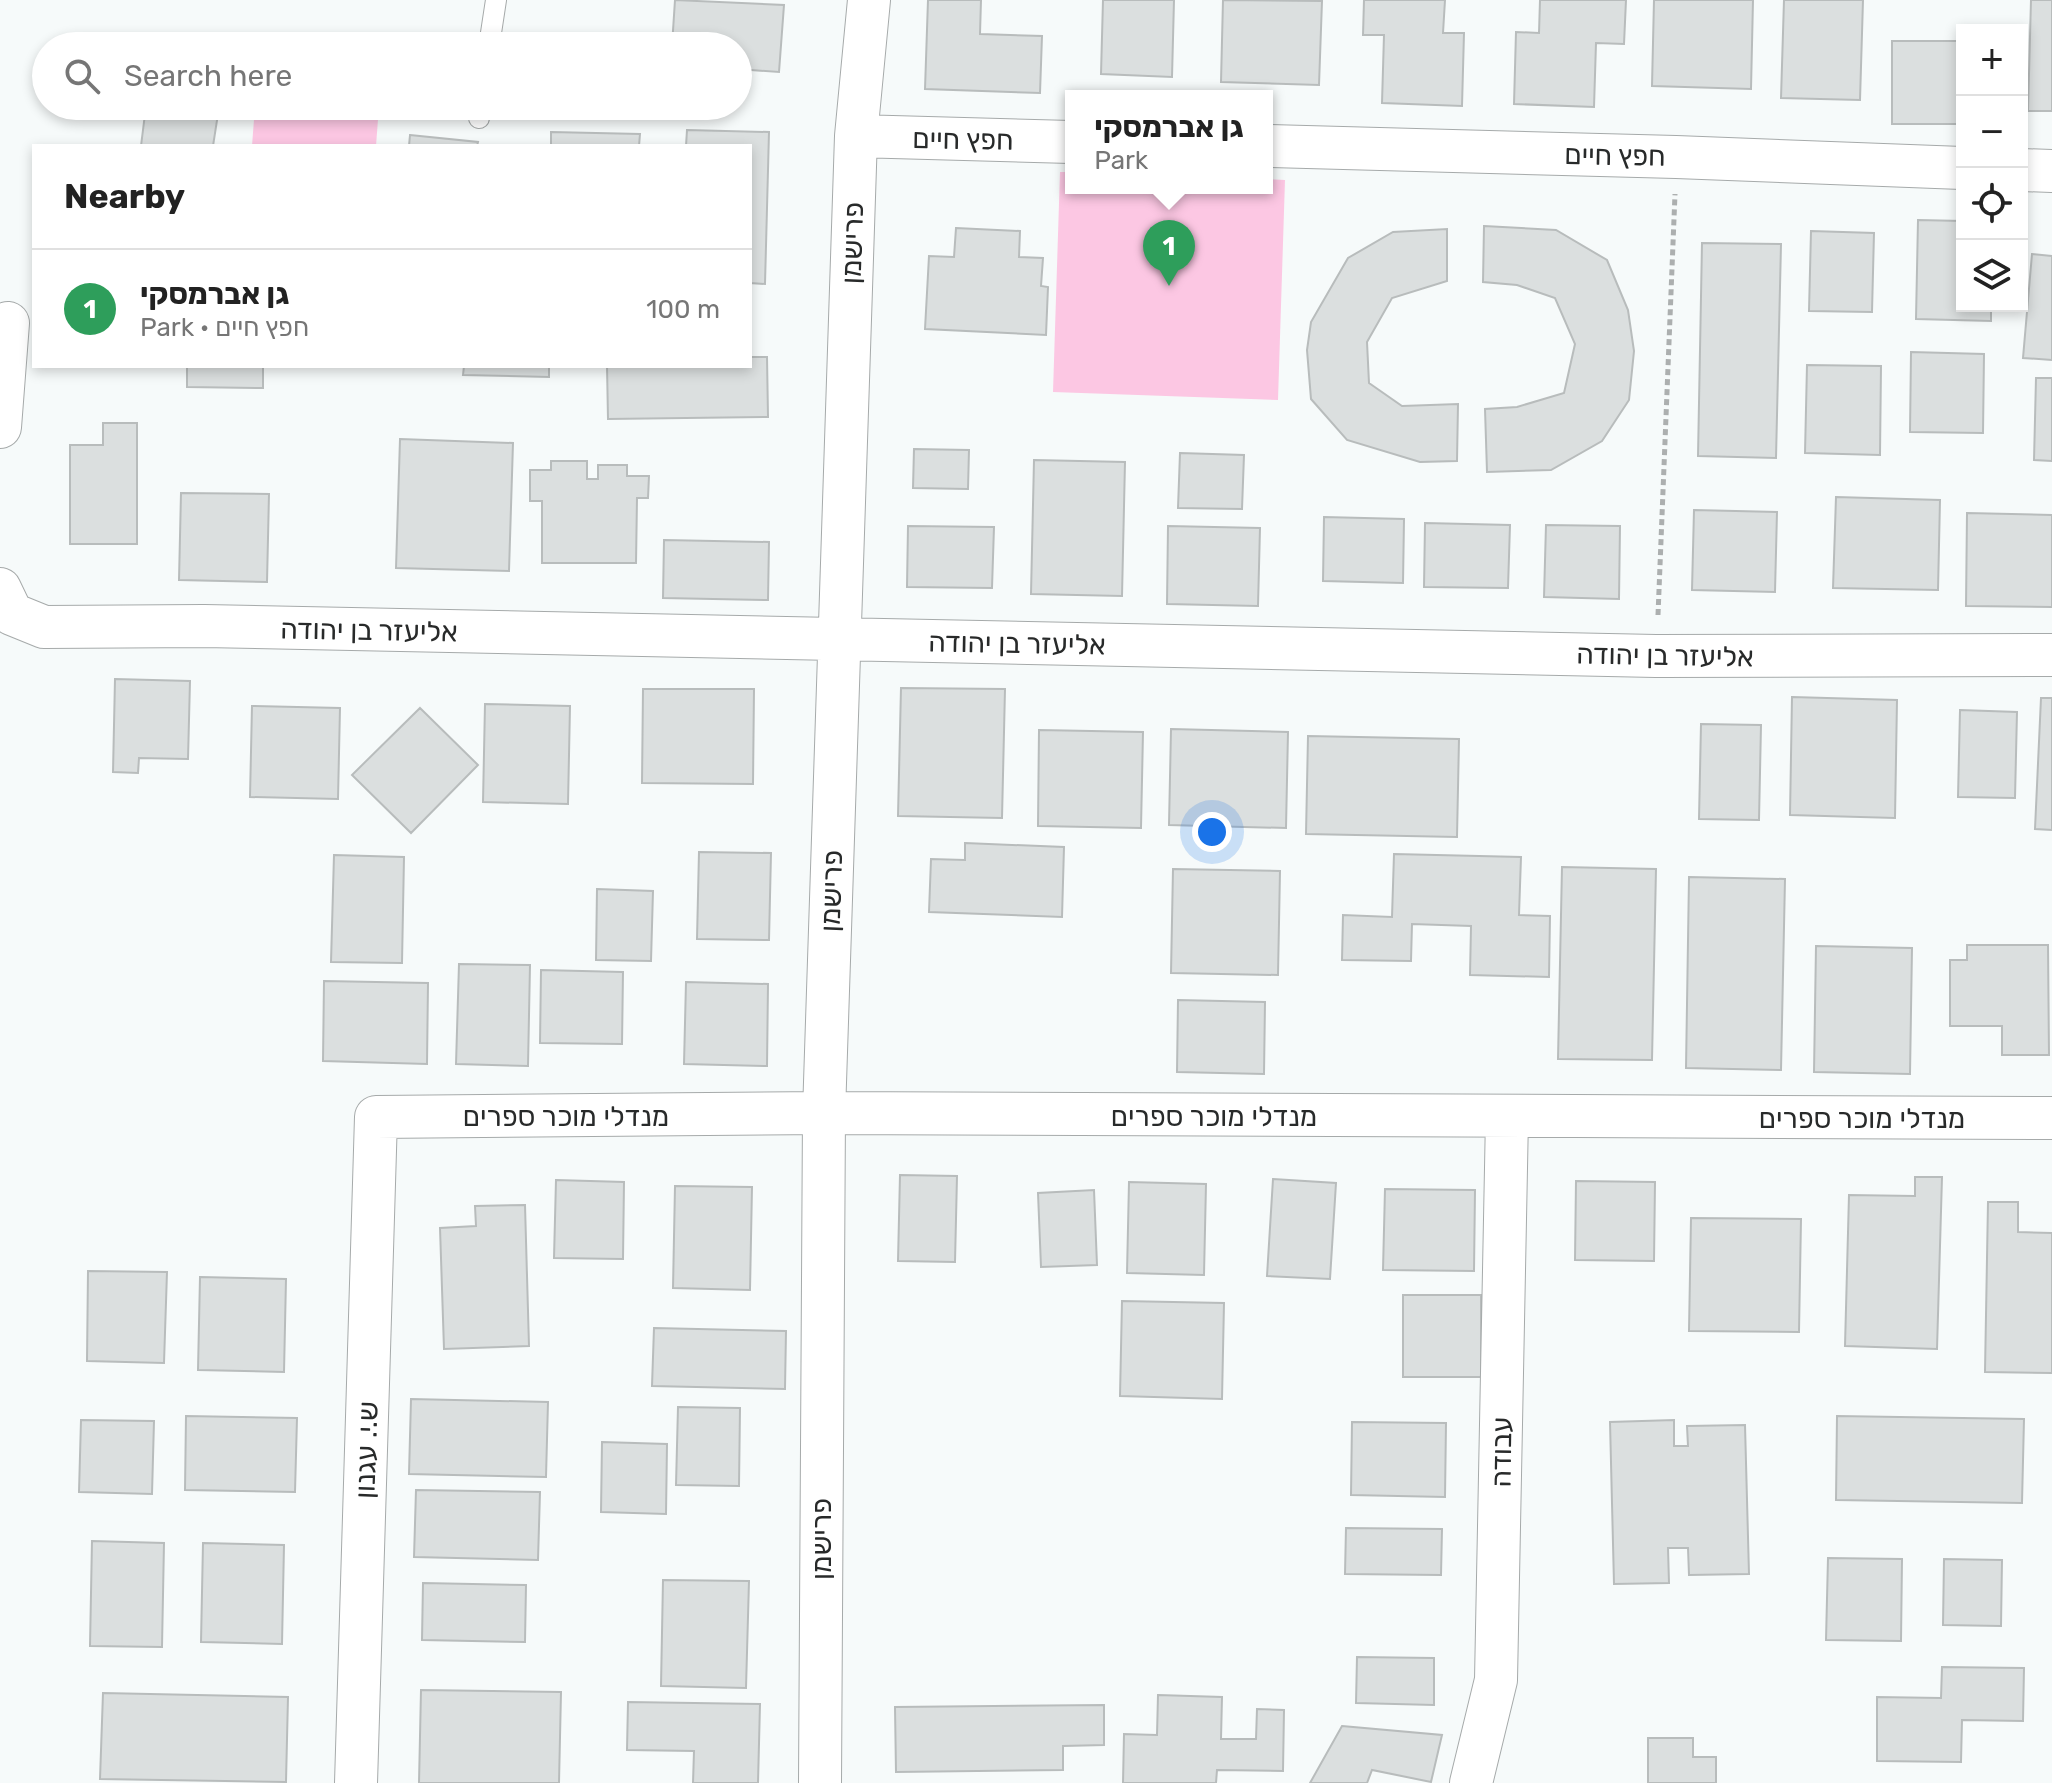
<!DOCTYPE html>
<html lang="en">
<head>
<meta charset="utf-8">
<style>
	body { margin:0; font-family:Rubik,Heebo,sans-serif; background:#f6f6f6; color:#222 }
	.controls { position:absolute; right:24px; top:24px; display:grid; overflow:hidden; border-radius:0px; box-shadow:0 4px 12px #0003 }
	.controls button { width:72px; height:72px; display:grid; place-items:center; padding:0; border:0; border-bottom:2px solid #e0e0e0; background:#fff; color:#222; font:40px sans-serif }
	.you { position:absolute; left:1212px; top:832px; width:28px; height:28px; margin:-20px; border:6px solid #fff; border-radius:50%; background:#1a73e8; box-shadow:0 0 0 12px #1a73e833 }
	.badge { display:grid; place-items:center; width:52px; height:52px; border-radius:50%; background:#7c3aed; color:#fff; font-size:26px; font-weight:700 }
	.pin { position:absolute; translate:-50% -66px; filter:drop-shadow(0 2px 4px #0008) }
	.pin::after { content:''; position:absolute; top:42px; width:28px; height:24px; background:inherit; clip-path:polygon(0 0,100% 0,50% 100%) }
	.popup { position:absolute; left:1065px; top:90px; width:208px; height:104px; box-sizing:border-box; display:grid; place-content:center; border-radius:0px; background:#fff; filter:drop-shadow(0 2px 6px #0005); font-size:26px; white-space:nowrap; color:#767676 }
	.popup b { font-size:30px; color:#222 }
	.popup::after { content:''; position:absolute; left:50%; top:100%; margin-left:-16px; border:16px solid transparent; border-top-color:#fff }
	.list { margin:0; padding:0; list-style:none }
	h2 { display:flex; justify-content:space-between; align-items:center; height:104px; margin:0; padding:0 32px; font-size:34px }
	h2 small { font-size:26px; font-weight:400; color:#767676 }
	.list li { display:grid; grid-template-columns:52px 1fr auto; gap:24px; align-items:center; box-sizing:border-box; height:120px; padding:0 32px; border-top:2px solid #e0e0e0 }
	.list b { display:block; font-size:30px; white-space:nowrap }
	.list p { margin:0; font-size:26px; white-space:nowrap; color:#767676 }
	.list em { font-size:26px; font-style:normal; color:#767676 }
	.icon { flex:none; width:44px; height:44px; fill:none; stroke:currentColor; stroke-width:2; stroke-linecap:round; stroke-linejoin:round }
	.map { position:relative; flex:none; width:2052px; height:1783px; overflow:hidden }
	.search { position:absolute; background:#fff; box-shadow:0 4px 12px #0003; left:32px; top:32px; width:720px; height:88px; display:flex; align-items:center; gap:20px; box-sizing:border-box; padding:0 28px; border-radius:44px; color:#767676; font-size:30px }
	.panel { position:absolute; background:#fff; box-shadow:0 4px 12px #0003; left:32px; top:144px; width:720px; height:224px; border-radius:0px }
	.map>svg:first-child { display:block }
	.green { fill:#fcc7e3 }
	.building { fill:#dbdfdf; stroke:#b8bcbc; stroke-width:2 }
	.lines { fill:none; stroke-linecap:round; stroke-linejoin:round }
	.service-casing { stroke:#a6aaaa; stroke-width:22 }
	.minor-casing { stroke:#a6aaaa; stroke-width:44 }
	.path { stroke:#acafaf; stroke-width:5; stroke-dasharray:6 4; stroke-linecap:butt }
	.service { stroke:#fff; stroke-width:20 }
	.minor { stroke:#fff; stroke-width:42 }
	.labels { text-anchor:middle; stroke-width:7; stroke-linejoin:round; paint-order:stroke }
	.street-label { font-size:28px; fill:#282a2a; stroke:#fff }
</style>
</head>
<body>
<div class="map">
<svg width="2052" height="1783" viewBox="0 0 2052 1783">
	<rect width="100%" height="100%" fill="#f6fafa"/>
	<path class="green" d="M255,106h124l-3,40h-124z
		M1060,172h11v16h196v-9l18,1 -7,220 -225,-8z"/>
	<path class="building" d="M675,0l109,5 -5,67 -41,-3v-23h-66z
		M928,0h53l-1,34 62,2 -2,57 -115,-4z
		M1103,0h71l-2,77 -71,-3z
		M1223,0l99,1 -3,84 -98,-3z
		M1364,0h81l-2,33h21l-2,73 -80,-3 2,-68h-21z
		M1540,0h86l-2,44 -28,-1 -2,64 -80,-3 2,-72 23,1z
		M1654,0h99l-2,89 -99,-3z
		M1784,0h79l-3,100 -79,-2z
		M2031,0h21v111h-24z
		M1892,41h67v83h-67z
		M146,106l72,8 -5,32h-72z
		M687,130l82,2 -4,152 -15,-1v-137h-64z
		M551,132l89,2 -1,12h-88z
		M410,135l68,7 -1,4h-68z
		M1918,220l44,1v85h29v15l-75,-2z
		M1484,226l72,4 51,30 21,50 6,41 -5,49 -27,41 -51,29 -64,2 -2,-63 32,-2 47,-14 11,-49 -20,-46 -38,-13 -34,-3z
		M956,228l64,3 -1,26 24,1 -2,28 7,1 -2,48 -121,-6 4,-73 25,1z
		M1447,229v52l-55,17 -25,44 2,41 33,23 56,-2 -1,57 -37,1 -73,-22 -36,-41 -4,-49 4,-28 37,-64 45,-26z
		M1811,231l63,2 -2,79 -63,-1z
		M1702,243l79,1 -5,214 -78,-2z
		M2032,254l20,2v104l-29,-2z
		M1911,352l73,2 -1,79 -73,-1z
		M750,357h17l1,60 -160,2 -1,-53h143z
		M1807,365l74,1 -1,89 -75,-2z
		M187,366h76v22l-76,-1z
		M464,366h85v11l-86,-2z
		M2036,378h16v83l-18,-1z
		M103,423h34v121h-67v-99h33z
		M400,439l113,4 -4,128 -113,-3z
		M914,449l55,1 -1,39 -55,-1z
		M1180,453l64,2 -2,54 -64,-1z
		M1034,460l91,2 -3,134 -91,-2z
		M551,461h36v18h11v-14h29v11h22l-1,22h-11l-1,65h-94v-62h-12v-31h21z
		M181,493l88,1 -2,88 -88,-2z
		M1836,497l104,3 -2,90 -105,-2z
		M1694,510l83,2 -2,80 -83,-2z
		M1967,513l85,2v92l-86,-1z
		M1324,517l80,2 -1,64 -80,-2z
		M1425,523l85,2 -2,63 -84,-1z
		M1546,525l74,1 -1,73 -75,-2z
		M908,526l86,1 -2,61 -85,-1z
		M1168,526l92,2 -2,78 -91,-2z
		M664,540l105,2 -1,58 -105,-2z
		M115,679l75,2 -2,78 -49,-1 -1,15 -25,-1z
		M901,688l104,1 -3,129 -104,-2z
		M643,689h111l-1,95 -111,-1z
		M1792,697l105,3 -2,118 -105,-3z
		M2041,698h11v132l-17,-1z
		M485,704l85,2 -2,98 -85,-2z
		M252,706l88,2 -2,91 -88,-2z
		M420,708l58,57 -67,68 -59,-58z
		M1960,710l57,2 -2,86 -57,-1z
		M1701,724l60,1 -2,95 -60,-1z
		M1171,729l117,3 -2,96 -117,-3z
		M1039,730l104,2 -2,96 -103,-2z
		M1308,736l151,3 -2,98 -151,-3z
		M965,843l99,4 -2,70 -133,-5 2,-53 34,1z
		M699,852l72,1 -2,87 -72,-1z
		M1394,854l127,3 -2,58 31,1 -1,61 -79,-2 1,-49 -59,-2 -1,37 -69,-1 1,-45 49,2z
		M334,855l70,2 -2,106 -71,-1z
		M1562,867l94,2 -4,191 -94,-1z
		M1173,869l107,2 -2,104 -107,-2z
		M1689,877l96,2 -4,191 -95,-2z
		M597,889l56,2 -2,70 -55,-1z
		M1967,945h81l1,110h-47v-29h-52v-66h17z
		M1816,946l96,2 -2,126 -96,-2z
		M459,964l71,1 -2,101 -72,-2z
		M541,970l82,2 -1,72 -82,-1z
		M324,981l104,2 -1,81 -104,-3z
		M686,982l82,2 -1,82 -83,-2z
		M1178,1000l87,2 -1,72 -87,-2z
		M900,1175l57,1 -2,86 -57,-1z
		M1915,1177h27l-5,172 -92,-3 4,-151 66,1z
		M1273,1179l63,4 -6,96 -63,-3z
		M556,1180l68,2 -1,77 -69,-1z
		M1576,1181l79,1 -1,79 -79,-1z
		M1129,1182l77,2 -2,91 -77,-2z
		M675,1186l77,1 -2,103 -77,-2z
		M1385,1189l90,1 -1,81 -91,-1z
		M1094,1190l3,75 -56,2 -3,-74z
		M1988,1202h30v30l34,1v140l-67,-1z
		M525,1205l4,141 -85,3 -4,-121 36,-2 -1,-20z
		M1691,1218l110,1 -2,113 -110,-1z
		M88,1271l79,1 -3,91 -77,-2z
		M200,1277l86,2 -2,93 -86,-2z
		M1403,1295h78v82h-78z
		M1122,1301l102,2 -2,96 -102,-3z
		M654,1328l132,3 -1,58 -133,-3z
		M411,1399l137,3 -2,75 -137,-3z
		M678,1407l62,1 -1,78 -63,-1z
		M186,1416l111,2 -2,74 -110,-2z
		M1837,1416l187,3 -2,84 -186,-3z
		M81,1420l73,1 -2,73 -73,-2z
		M1674,1420v26h14l-1,-20 58,-1 4,149 -60,1 -1,-27h-20l1,35 -55,1 -4,-162z
		M1352,1422l94,1 -1,74 -94,-2z
		M602,1442l65,2 -1,70 -65,-2z
		M416,1490l124,2 -2,68 -124,-3z
		M1346,1528l96,1 -1,46 -96,-1z
		M92,1541l72,2 -2,104 -72,-1z
		M203,1543l81,2 -2,99 -81,-2z
		M1828,1558l74,1 -1,82 -75,-1z
		M1944,1559l58,1 -1,66 -58,-1z
		M663,1580l86,1 -3,107 -85,-2z
		M423,1583l103,2 -1,57 -103,-2z
		M1357,1657l77,1v47l-78,-2z
		M1942,1667l82,1 -1,53 -61,-1 -1,42 -84,-1v-64l64,1z
		M421,1690l140,2 -2,91h-140z
		M103,1693l185,4 -2,85 -186,-3z
		M1158,1695l64,2 -1,42h35l1,-30 27,1 -1,61 -66,-1 -1,13h-93l1,-49 33,1z
		M628,1702l132,2 -2,79h-65l1,-32 -67,-1z
		M1104,1705v40l-41,1v24l-167,2 -1,-65z
		M1342,1726l100,9 -11,47 -59,-12 -5,13h-57z
		M1648,1738h45v19h23v26h-68z"/>
	<g class="lines">
		<defs>
			<path id="service" d="M489,46l7,-46
				M479,118l1,-12"/>
			<path id="minor" d="M856,136l215,6
				M1267,146l409,11 286,11
				M2022,170l30,1
				M0,427l8,-104
				M0,589l12,25 32,13 160,-1 1452,30 396,-1
				M356,1783l20,-666 448,-4 1228,5
				M820,1783l4,-670 32,-977 13,-136
				M1471,1783l25,-103 11,-563"/>
		</defs>
		<use href="#service" class="service-casing"/>
		<use href="#minor" class="minor-casing"/>
		<path class="path" d="M1658,615l17,-421"/>
		<use href="#service" class="service"/>
		<use href="#minor" class="minor"/>
	</g>
	<g class="labels">
		<g class="street-label">
			<text transform="translate(963 139) rotate(1)" y="10">חפץ חיים</text>
			<text transform="translate(1615 155) rotate(1)" y="10">חפץ חיים</text>
			<text transform="translate(852 243) rotate(-88)" y="10">פרישמן</text>
			<text transform="translate(369 630) rotate(1)" y="10">אליעזר בן יהודה</text>
			<text transform="translate(1017 643) rotate(1)" y="10">אליעזר בן יהודה</text>
			<text transform="translate(1665 655) rotate(1)" y="10">אליעזר בן יהודה</text>
			<text transform="translate(831 891) rotate(-88)" y="10">פרישמן</text>
			<text x="566" y="1126">מנדלי מוכר ספרים</text>
			<text x="1214" y="1126">מנדלי מוכר ספרים</text>
			<text x="1862" y="1128">מנדלי מוכר ספרים</text>
			<text transform="translate(366 1450) rotate(-88)" y="10">ש.י. עגנון</text>
			<text transform="translate(1501 1452) rotate(-89)" y="10">עבודה</text>
			<text transform="translate(821 1539) rotate(-90)" y="10">פרישמן</text>
		</g>
	</g>
</svg>
<div class="controls">
<button>+</button>
<button>−</button>
<button><svg class="icon" aria-label="locate" viewBox="0 0 24 24"><circle cx="12" cy="12" r="6"/><path d="M12 2v4M12 18v4M2 12h4M18 12h4"/></svg></button>
<button><svg class="icon" aria-label="layers" viewBox="0 0 24 24"><path d="M12 4l9 5-9 5-9-5zM3 14l9 5 9-5"/></svg></button>
</div>
<div class="you"></div>
<div class="pin badge" style="left:1169px;top:286px;background:#2e9e5b">1</div>
<div class="popup"><b>גן אברמסקי</b>Park</div>
<div class="search"><svg class="icon" aria-label="search" viewBox="0 0 24 24"><circle cx="10" cy="10" r="6"/><path d="M15 15l6 6"/></svg>Search here</div>
<section class="panel">
<h2>Nearby<small></small></h2>
<ul class="list">
<li><span class="badge" style="background:#2e9e5b">1</span><div><b>גן אברמסקי</b><p>Park · חפץ חיים</p></div><em>100 m</em></li>
</ul>
</section>
</div>
</body>
</html>
